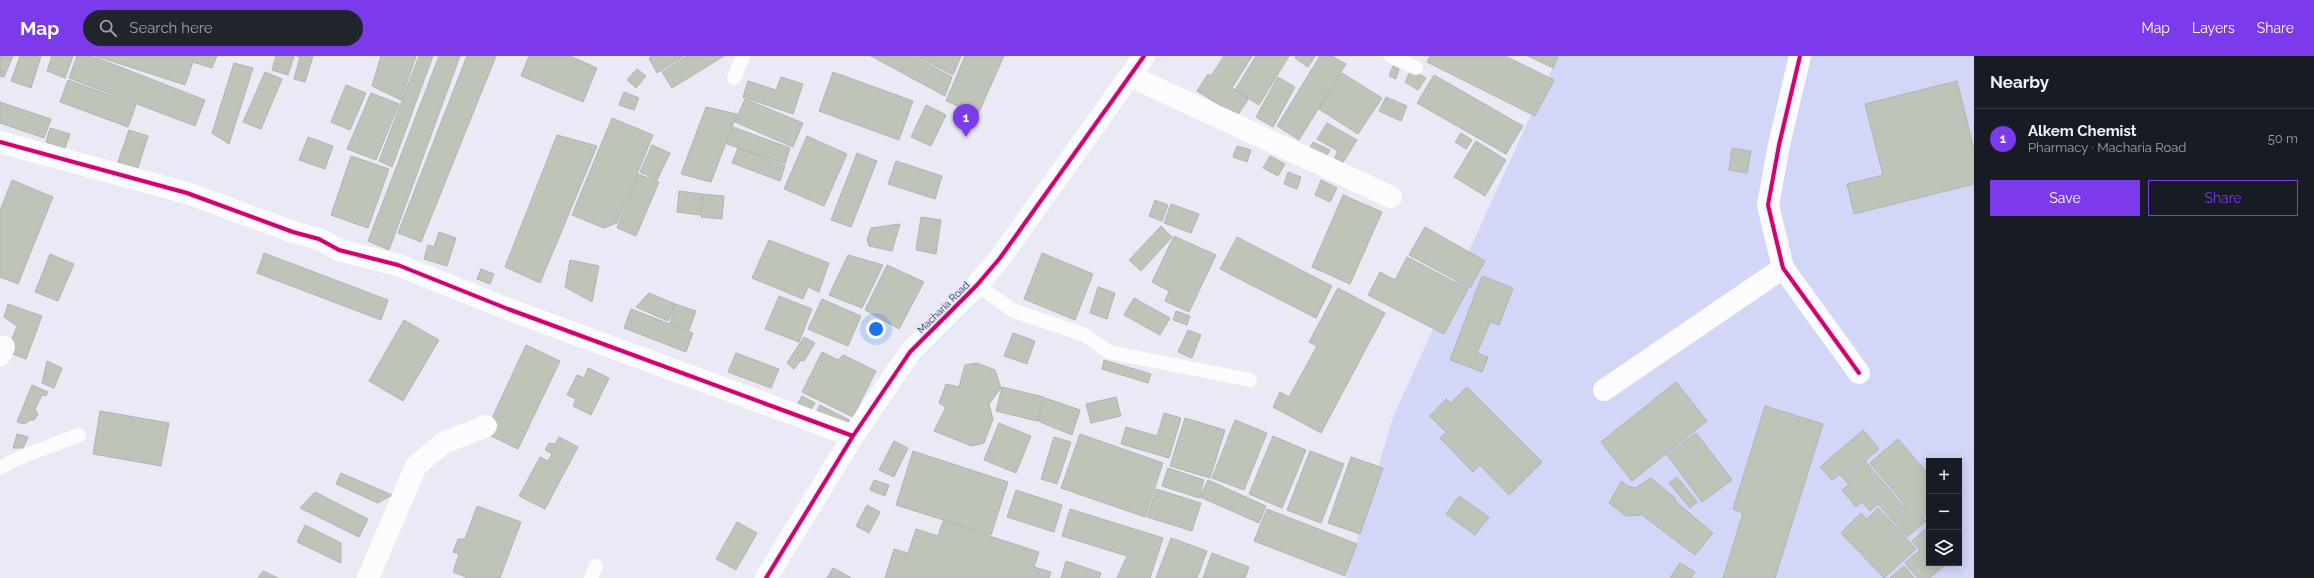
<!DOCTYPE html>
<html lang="en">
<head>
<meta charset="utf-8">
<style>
	body { margin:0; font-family:Raleway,sans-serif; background:#20242c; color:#f1f3f6 }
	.controls { position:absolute; right:12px; bottom:12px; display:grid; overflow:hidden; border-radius:0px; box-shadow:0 2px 10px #0003 }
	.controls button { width:36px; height:36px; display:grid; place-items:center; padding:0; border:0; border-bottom:1px solid #363941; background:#171b24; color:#f1f3f6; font:20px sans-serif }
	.you { position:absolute; left:876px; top:273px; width:14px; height:14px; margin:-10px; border:3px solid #fff; border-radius:50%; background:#1a73e8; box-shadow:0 0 0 6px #1a73e833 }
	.badge { display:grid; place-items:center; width:26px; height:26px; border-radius:50%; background:#7c3aed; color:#fff; font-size:13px; font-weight:700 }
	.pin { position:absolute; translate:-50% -33px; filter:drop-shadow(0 1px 2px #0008) }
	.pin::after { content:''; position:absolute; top:21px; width:14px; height:12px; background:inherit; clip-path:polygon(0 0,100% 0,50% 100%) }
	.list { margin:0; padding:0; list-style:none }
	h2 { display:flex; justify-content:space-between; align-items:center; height:52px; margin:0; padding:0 16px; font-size:17px }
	h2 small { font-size:13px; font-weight:400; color:#9ea1a6 }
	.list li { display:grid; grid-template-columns:26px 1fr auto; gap:12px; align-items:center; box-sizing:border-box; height:60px; padding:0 16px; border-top:1px solid #363941 }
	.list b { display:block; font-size:15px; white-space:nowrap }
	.list p { margin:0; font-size:13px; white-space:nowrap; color:#9ea1a6 }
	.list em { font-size:13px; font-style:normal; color:#9ea1a6 }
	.actions { display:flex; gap:8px; padding:12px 16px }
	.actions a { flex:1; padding:9px 0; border:1px solid #7c3aed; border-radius:0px; text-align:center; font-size:14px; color:#7c3aed }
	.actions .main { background:#7c3aed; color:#fff }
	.icon { flex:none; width:22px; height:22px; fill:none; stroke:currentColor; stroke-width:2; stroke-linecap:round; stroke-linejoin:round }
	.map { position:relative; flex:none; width:1974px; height:522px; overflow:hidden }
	header { display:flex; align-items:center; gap:24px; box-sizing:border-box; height:56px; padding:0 20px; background:#7c3aed; color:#fff }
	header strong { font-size:19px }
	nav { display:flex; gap:22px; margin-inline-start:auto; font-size:14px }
	.search { width:280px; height:36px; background:#20242c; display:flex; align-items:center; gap:10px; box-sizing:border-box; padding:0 14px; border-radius:22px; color:#9ea1a6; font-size:15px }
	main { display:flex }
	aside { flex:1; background:#171b24 }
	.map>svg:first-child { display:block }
	.green { fill:#d2d6f7; fill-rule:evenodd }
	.building { fill:#bec4b7; stroke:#b1b4b4 }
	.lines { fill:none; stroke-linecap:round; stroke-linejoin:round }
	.service { stroke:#fcfcfe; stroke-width:14 }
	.minor { stroke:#fcfcfe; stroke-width:22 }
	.cycleway-casing { stroke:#e3e6fb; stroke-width:6 }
	.cycleway { stroke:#d6006c; stroke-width:4 }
	.labels { text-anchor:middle; stroke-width:3.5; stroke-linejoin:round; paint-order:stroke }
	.street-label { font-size:10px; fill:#2f303a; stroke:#e3e6fb }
</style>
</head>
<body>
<header>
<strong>Map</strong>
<div class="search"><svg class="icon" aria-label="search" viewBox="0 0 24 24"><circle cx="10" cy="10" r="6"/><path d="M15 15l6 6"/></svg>Search here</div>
<nav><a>Map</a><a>Layers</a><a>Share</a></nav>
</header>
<main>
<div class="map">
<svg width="1974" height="522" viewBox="0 0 1974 522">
	<rect width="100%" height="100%" fill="#e9eaf5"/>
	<path class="green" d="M1558,0h416v522h-628l47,-161zM1929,405h30v102h-30z"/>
	<path class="building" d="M0,0h13l-9,21 -4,-1z
		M20,0h21l-10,32 -20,-7z
		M52,0h21l-8,22 -18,-7z
		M77,0h15l113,44 -10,26 -126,-48z
		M96,0h121l-5,12 -19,-6 -8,23z
		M276,0h18l-6,19 -16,-5z
		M297,0h16l-8,26 -11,-3 6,-22z
		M381,0h35l-15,44 -29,-14z
		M419,0h14l-41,111 -13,-6z
		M439,0h21l-71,194 -21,-9z
		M467,0h29l-75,186 -23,-9z
		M529,0h41l27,12 -14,34 -62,-26z
		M652,0h32l-27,17 -8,-15z
		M687,0h37l-52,32 -10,-16z
		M871,0h42l39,21 -7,19z
		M916,0h45l-8,19z
		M965,0h39l-26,58 -32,-13z
		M1224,0h28l-20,32 17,10 -12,18 -40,-25 11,-17 3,2z
		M1256,0h33l-30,49 -24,-15z
		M1296,0h19l-7,11 -13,-9z
		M1320,0h12l14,8 -47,76 -22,-14z
		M1430,0h75l49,24 -19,36 -108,-54z
		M1528,0h30l-5,12z
		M234,7l19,5 -24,76 -17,-11z
		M1393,10l6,3 -3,10 -7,-3z
		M637,13l9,7 -10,12 -9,-8z
		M1411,14l15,8 -8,12 -13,-8z
		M265,16l17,7 -21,50 -18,-7z
		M833,16l80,29 -14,39 -80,-29z
		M1342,17l40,25 -24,36 -39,-25z
		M1434,19l89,51 -17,28 -89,-51z
		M781,21l22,7 -10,30 -50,-17 5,-16 28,9z
		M1278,21l17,10 -22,40 -17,-10z
		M68,24l68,25 -8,22 -68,-25z
		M1957,25l17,68v35l-120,30 -7,-30 36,-9 -18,-71z
		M346,29l20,8 -16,37 -19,-8z
		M624,36l15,6 -5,12 -15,-5z
		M371,37l28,11 -23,56 -29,-11z
		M1386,41l21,9 -6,15 -22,-10z
		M745,43l58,24 -10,24 -58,-25z
		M0,46l51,17 -7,19 -44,-15z
		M926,49l20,10 -15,31 -20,-9z
		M706,51l31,7 -26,68 -30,-8z
		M612,62l41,17 -36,88 -13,5 -32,-13z
		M1327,67l30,17 -15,24 -8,-5 4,-8 -21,-12z
		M733,71l57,21 -5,16 -58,-20z
		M50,72l20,6 -5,14 -19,-6z
		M129,74l19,6 -10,32 -20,-6z
		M1461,77l11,7 -6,9 -11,-7z
		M557,79l40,11 -57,137 -35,-16z
		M807,80l40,18 -23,52 -40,-17z
		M308,81l25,9 -8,23 -26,-9z
		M1476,85l30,19 -21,36 -31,-19z
		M1313,86l17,8 -4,7 -16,-9z
		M652,89l18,8 -13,27 -17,-8z
		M1237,90l14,4 -4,12 -14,-5z
		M738,92l47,18 -5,15 -48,-18z
		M1732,92l19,3 -4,22 -18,-3z
		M857,97l20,8 -26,66 -20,-7z
		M351,100l38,13 -21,59 -37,-13z
		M1270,100l15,8 -7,12 -15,-8z
		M896,105l46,15 -7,23 -47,-15z
		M1288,116l13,5 -4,12 -13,-5z
		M638,118l21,8 -23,54 -19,-8z
		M12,124l41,17 -35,87 -18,-7v-66z
		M1321,124l16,8 -7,14 -15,-7z
		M679,135l23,3 -2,21 -23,-3z
		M703,138l21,2 -2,23 -21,-2z
		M1343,139l39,17 -32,72 -38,-17z
		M1155,144l13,5 -6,16 -13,-5z
		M1171,148l28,10 -8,19 -27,-10z
		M921,161l20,3 -5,34 -20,-4z
		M900,168l-8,27 -23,-5 -2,-7 4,-11z
		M1161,170l11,11 -31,34 -12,-11z
		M1425,171l60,34 -15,27 -61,-33z
		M439,176l17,6 -9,28 -23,-7 4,-14 6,2z
		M1174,180l42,19 -27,57 -24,-11 4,-10 -17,-9z
		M1237,181l95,49 -16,32 -96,-49z
		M769,184l60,23 -10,29 -11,-5 -5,12 -51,-21z
		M264,197l124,47 -7,20 -124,-47z
		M1042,197l51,21 -18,46 -51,-21z
		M50,198l24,10 -16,37 -23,-9z
		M848,199l35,10 -21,43 -33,-13z
		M1407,201l61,32 -24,45 -76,-39 12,-23 15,8z
		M570,204l29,6 -7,36 -27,-15z
		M887,209l37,17 -25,47 -34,-19z
		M481,213l13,5 -4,10 -13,-5z
		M1482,220l31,12 -14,37 -9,-3 -13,31 11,4 -6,15 -32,-12z
		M1098,231l17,6 -8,26 -17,-6z
		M1338,232l47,25 -64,120 -48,-26 7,-15 9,5 28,-51 -8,-4z
		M649,237l26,11 -7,17 -32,-14z
		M779,240l33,13 -13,33 -34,-13z
		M1134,242l36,20 -10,17 -36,-20z
		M822,243l39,17 -13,30 -40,-17z
		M8,248l34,12 -16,43 -19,-7 10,-26 -13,-9z
		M675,248l21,7 -7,19 -19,-7z
		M631,253l62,24 -7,19 -62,-24z
		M1176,255l14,5 -3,9 -14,-5z
		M404,264l35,20 -36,61 -34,-20z
		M1188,274l13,5 -9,23 -14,-6z
		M1013,277l22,8 -8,23 -23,-8z
		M804,281l11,6 -11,18 -3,-1 -7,9 -7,-6z
		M526,289l34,16 -42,88 -33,-16z
		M822,296l16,8 5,-5 33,16 -23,46 -51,-25z
		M736,297l43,16 -8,19 -43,-16z
		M1104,304l47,14 -3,9 -46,-14z
		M47,305l15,7 -8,20 -12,-5z
		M977,307l18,7 6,18 -12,16 4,15 -9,24 -12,3 -38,-15 12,-24 -7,-4 7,-19 13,3 6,-22z
		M588,312l21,10 -18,37 -18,-9 3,-7 -9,-4 10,-20 7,3z
		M1676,326l31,39 -75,60 -31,-39z
		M32,329l16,7 -2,4 -4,-1 -7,14 3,5 -4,6h-4l-5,4 -8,-2z
		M1002,331l42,10 -7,24 -41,-10z
		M1467,331l75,75 -33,33 -29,-30 -7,7 -33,-34 6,-6 -16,-16 16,-17 5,4z
		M802,340l13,7 -7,11 -12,-7z
		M1116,341l5,19 -30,7 -5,-19z
		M1045,342l35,12 -8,25 -34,-14z
		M820,349l31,16 -4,8 -31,-16z
		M1765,350l58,18 -48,154h-52l20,-65 -10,-4z
		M100,355l69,12 -8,43 -68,-12z
		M1164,357l17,5 -12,40 -48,-14 5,-17 31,9z
		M1185,362l40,12 -15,48 -40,-12z
		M1235,364l32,13 -23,57 -32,-12z
		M999,367l32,13 -15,37 -32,-13z
		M1863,374l16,19 -14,12 39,46 2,-1 -36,-43 28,-24 31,36v46l-13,-14 -1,1 11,13 -19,16 -29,-33 -8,7 -8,-9 -6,5 -14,-17 7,-5 -9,-11 -8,6 -12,-13z
		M1696,377l36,47 -30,22 -35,-47z
		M17,378l11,3 -5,11h-10z
		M1080,378l83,29 -18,54 -84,-29z
		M1273,380l33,14 -24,58 -33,-14z
		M559,381l19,10 -33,62 -26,-13 21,-39 8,4 4,-7 -7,-4 4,-7 6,1z
		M1054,381l17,5 -14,42 -16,-5z
		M894,385l14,7 -14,29 -15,-7z
		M913,395l95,31 -17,53 -95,-30z
		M1310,395l34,13 -23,59 -34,-13z
		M1351,401l32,11 -23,66 -32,-11z
		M1168,412l36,12 -5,18 -37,-12z
		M341,417l51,22 -14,8 -42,-19z
		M1677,421l20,25 -7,6 -21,-25z
		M1651,422l24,20 1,4 37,31 -18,22 -53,-40 -16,1 -17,-13 13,-22 5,5 8,2z
		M874,424l15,5 -4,11 -15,-6z
		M1208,424l58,26 -7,17 -59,-26z
		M1156,433l45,14 -9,28 -45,-14z
		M1016,434l46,15 -8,27 -47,-15z
		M315,436l53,27 -9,18 -59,-29z
		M1459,440l30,21 -14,18 -29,-21z
		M867,449l13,7 -11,21 -13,-7z
		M477,450l44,16 -21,56h-32l-15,-6 6,-18 -6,-2 5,-13h7z
		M1878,452l38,41 -32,29 -43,-45 20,-20 6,6z
		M1070,453l93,29 -13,40h-33l10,-22 -65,-20z
		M1267,453l90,35 -12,32 -91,-35z
		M943,465l96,31 -5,15 17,5 -2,6h-164l9,-29 14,4 8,-24 22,7z
		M737,466l20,11 -21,37 -20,-11z
		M305,469l36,18v20l-44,-21z
		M1929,470v37h18l-17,15h-12l-13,-15 15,-13 -8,-9z
		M1171,482l36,13 -10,27h-41z
		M1212,497l37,14 -4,11h-42z
		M1066,505l35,12 -2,5h-38z
		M1680,507l15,9 -4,6h-21z
		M1904,510l10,12h-24z
		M833,512l17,9v1h-23z
		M263,515l15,7h-20z"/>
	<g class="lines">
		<path class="service" d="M1391,0l25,12
			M734,22l9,-22
			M977,229l37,26 71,24 24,17 141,28
			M0,412l16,-9 63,-24
			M591,522l5,-12"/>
		<path class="minor" d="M1800,0l-21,89 -11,60 15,63 76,105
			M1130,20l261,121
			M0,86l187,51 106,39 26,7 20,11 59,15 110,44 345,127
			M0,299l4,-8
			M1604,334l179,-122
			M368,522l48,-112 27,-23 43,-17
			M766,522l87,-142 57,-84 67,-67 23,-27 144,-202"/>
		<defs>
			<path id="cycleway" d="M1800,0l-21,89 -11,60 15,63 76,105
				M0,86l187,51 106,39 26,7 20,11 59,15 110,44 345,127
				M766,522l87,-142 57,-84 67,-67 23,-27 144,-202"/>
		</defs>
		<use href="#cycleway" class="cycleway-casing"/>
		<use href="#cycleway" class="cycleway"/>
	</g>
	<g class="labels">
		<g class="street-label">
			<text transform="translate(943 251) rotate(-45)" y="4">Macharia Road</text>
		</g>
	</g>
</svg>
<div class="controls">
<button>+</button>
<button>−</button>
<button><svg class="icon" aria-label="layers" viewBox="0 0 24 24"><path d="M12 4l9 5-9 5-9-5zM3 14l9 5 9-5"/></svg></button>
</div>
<div class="you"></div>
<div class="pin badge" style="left:966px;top:81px">1</div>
</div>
<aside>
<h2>Nearby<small></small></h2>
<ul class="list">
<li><span class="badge">1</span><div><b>Alkem Chemist</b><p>Pharmacy · Macharia Road</p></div><em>50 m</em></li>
</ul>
<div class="actions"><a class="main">Save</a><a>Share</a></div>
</aside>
</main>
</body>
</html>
